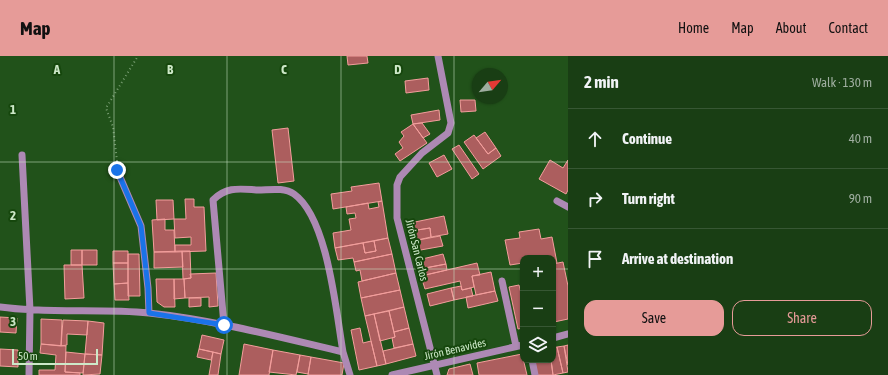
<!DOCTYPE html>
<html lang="en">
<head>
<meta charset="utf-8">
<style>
	body { margin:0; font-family:"Asap Condensed",sans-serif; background:#264922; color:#f1f3f6 }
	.controls { position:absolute; right:12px; bottom:12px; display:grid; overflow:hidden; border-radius:8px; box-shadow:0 1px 3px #0004 }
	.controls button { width:36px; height:36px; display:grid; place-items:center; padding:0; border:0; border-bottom:1px solid #375734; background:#193e14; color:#f1f3f6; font:20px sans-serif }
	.compass { position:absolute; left:472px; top:12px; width:36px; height:36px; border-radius:50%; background:#193e14; box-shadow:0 1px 3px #0004; rotate:61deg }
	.scale { position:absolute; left:12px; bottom:10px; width:86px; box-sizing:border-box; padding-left:4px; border:2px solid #cde8c8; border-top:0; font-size:11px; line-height:14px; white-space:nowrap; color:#cde8c8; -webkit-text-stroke:3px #16470d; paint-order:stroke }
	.stop { position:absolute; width:12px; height:12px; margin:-9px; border:3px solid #1a73e8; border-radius:50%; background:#fff }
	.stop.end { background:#1a73e8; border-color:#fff; box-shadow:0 1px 4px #0008 }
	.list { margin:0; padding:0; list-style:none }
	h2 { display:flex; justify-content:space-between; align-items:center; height:52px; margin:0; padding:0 16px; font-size:17px }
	h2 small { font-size:13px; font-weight:400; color:#9faea0 }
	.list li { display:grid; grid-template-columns:26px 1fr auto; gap:12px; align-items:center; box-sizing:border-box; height:60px; padding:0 16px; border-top:1px solid #375734 }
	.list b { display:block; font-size:15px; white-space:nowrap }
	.list em { font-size:13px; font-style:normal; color:#9faea0 }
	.actions { display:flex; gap:8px; padding:12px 16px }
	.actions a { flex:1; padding:9px 0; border:1px solid #e69b98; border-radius:12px; text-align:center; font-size:14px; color:#e69b98 }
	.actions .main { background:#e69b98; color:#111 }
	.icon { flex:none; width:22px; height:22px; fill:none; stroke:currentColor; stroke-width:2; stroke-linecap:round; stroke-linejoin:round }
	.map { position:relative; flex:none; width:568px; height:319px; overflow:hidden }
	header { display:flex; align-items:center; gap:24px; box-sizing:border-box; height:56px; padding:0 20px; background:#e69b98; color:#111 }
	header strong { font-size:19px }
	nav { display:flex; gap:22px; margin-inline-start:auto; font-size:14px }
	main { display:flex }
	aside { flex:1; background:#193e14 }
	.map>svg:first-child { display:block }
	.building { fill:#ac5e5e; stroke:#f39e9c }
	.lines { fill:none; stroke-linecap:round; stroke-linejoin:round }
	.path { stroke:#789e72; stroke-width:2; stroke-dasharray:1 3; stroke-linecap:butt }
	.minor { stroke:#ad89b4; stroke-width:7 }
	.route { stroke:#1a73e8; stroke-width:5 }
	.grid { fill:none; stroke:#cde8c8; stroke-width:1; stroke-opacity:0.55 }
	.labels { text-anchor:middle; stroke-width:4; stroke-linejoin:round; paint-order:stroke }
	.street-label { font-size:11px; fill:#cde8c8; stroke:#16470d }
	.grid-label { font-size:13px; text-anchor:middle; font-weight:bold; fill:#cde8c8; stroke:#16470d; stroke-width:4; stroke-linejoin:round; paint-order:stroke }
</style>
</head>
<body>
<header>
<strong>Map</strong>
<nav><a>Home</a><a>Map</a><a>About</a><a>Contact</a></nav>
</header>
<main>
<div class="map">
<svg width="568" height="319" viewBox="0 0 568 319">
	<rect width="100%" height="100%" fill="#21521a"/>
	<path class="building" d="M347,0h20l1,7 -20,2z
		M428,22l1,12 -23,3 -1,-12z
		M460,44h15l1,11 -15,1z
		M439,54l1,10 -27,4 -2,-9z
		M422,67l8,11 -7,4 -10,-14z
		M413,68l14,19 -27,18 -5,-7 8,-6 -4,-6 5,-6 -3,-4z
		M288,72l6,53 -16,2 -6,-53z
		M485,76l11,16 -8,6 -12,-16z
		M474,79l14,19 8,-6 5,8 -18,13 -19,-27z
		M459,89l20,29 -7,5 -20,-30z
		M444,99l8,14 -15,8 -8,-14z
		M550,104l13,8 5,-8v30l-2,4 -27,-15z
		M379,127l3,18 -49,8 -2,-15 21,-3 -1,-4z
		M185,143h9v8h10l2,44 -31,1v-7h16v-8l-16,1 -1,-19h12z
		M156,144h17l1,19 -17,1z
		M382,145l6,37 -53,10 -2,-15 18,-3 -2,-11 7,-1 -1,-5 -8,1 -1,-7 22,-4 1,6 10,-2 -1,-5z
		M444,160l4,18 -17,3 -1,-9 -19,3 -1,-8z
		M165,163v11h9l1,22h-21l-2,-32z
		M430,172l1,9 -18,4 -2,-10z
		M539,173l2,10 11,-2 5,26 -4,1v-6h-30v5l-13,2 -5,-25 15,-2 -1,-6z
		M440,180l3,10 -28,5 -2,-10z
		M388,182l4,16 -38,8 -1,-4 -15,2 -3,-12 28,-5 2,10 11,-2 -2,-10z
		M374,185l2,10 -11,2 -2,-10z
		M71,194h11v15h-11z
		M82,194h15v15h-15z
		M113,195h15v12h-15z
		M182,195l1,16 -29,1v-16z
		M182,195h8l1,27 -8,1z
		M128,198h11l1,42h-12z
		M392,198l4,19 -34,8 -2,-11 -4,1 -2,-9z
		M443,198l3,10 -26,5 -2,-9z
		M563,206l5,24v33l-14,3 -1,-58z
		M113,207h15v20l-14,1z
		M477,207l3,12 -8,1 2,11 -12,3 -2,-9 -35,8 -4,-13z
		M446,208l1,6 -26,6 -1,-7z
		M64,209h18l2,33 -19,1z
		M491,216l4,19 -19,4 -4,-19z
		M216,217l2,33 -9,1v-10l-24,1 -1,-19 7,-1 -1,-4z
		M396,217l4,17 -39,8 -3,-16z
		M156,223h18l1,28h-11l-7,-5z
		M174,223h10l1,19 -11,1z
		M128,227l1,17h-14l-1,-16z
		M519,229l4,17v26l-5,1 -9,-42z
		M461,230l1,4 9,-2 2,8 -19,4 -3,-12z
		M451,232l3,12 -24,6 -3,-12z
		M400,234l4,17 -39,9 -4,-18z
		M495,235l3,10 -30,7 -2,-11z
		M189,242h12v8l-12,1z
		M404,251l5,21 -15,4 -5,-21z
		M389,255l6,26 -15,4 -6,-27z
		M374,258l12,50 -9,2 -12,-50z
		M0,261l17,1 -1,15 -16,-1z
		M41,263l21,1 -1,26 -20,-2z
		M63,264l25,1 -1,14 -20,-1v11l-6,1z
		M88,265l16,2 -2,32 -17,-1z
		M360,272l3,15 8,-2 6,25 -18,4 -8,-40z
		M409,272l4,16 -19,4 -2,-10 3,-1 -1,-5z
		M202,279l22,5 -3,14 -22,-5z
		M41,288l25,2 -1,26 15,1v2h-41v-5h16l1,-15 -16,-2z
		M244,288l29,6 -4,25h-30z
		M413,288l3,12 -30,8 -3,-13z
		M568,289v20l-4,-19z
		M564,290l4,26 -5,1 -6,-26z
		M557,291l6,26 -10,2 -2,-15h2v-12z
		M0,293l18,1v17l-18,-1z
		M199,293l14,3 -2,8 -14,-3z
		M273,294l27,5 -4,20 -27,-3z
		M66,296l19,2 -2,19 -18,-1z
		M213,296l8,2 -3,21h-9z
		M85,298l17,1 -2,19 -17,1z
		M522,298l5,21h-48l-2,-12z
		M300,299l11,2 -3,17 -11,-2z
		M311,301l33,6 -2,12h-34z
		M533,304h18l2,15h-17z
		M470,308l3,11h-26l2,-6z"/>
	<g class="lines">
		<path class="path" d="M117,105l-4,-34 -7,-19 32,-52"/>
		<path class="minor" d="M22,99l8,155 -1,65
			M117,114l24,56 7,62 1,25
			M557,145l11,6
			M502,225l14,65
			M0,251c49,7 100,1 149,6 66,7 130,24 194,39l7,23
			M224,269l-11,-125c14,-14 27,-11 45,-10 11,0 26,-3 36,4 34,24 42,118 49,158
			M553,282l15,-4
			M532,304l3,15
			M392,319l131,-30
			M437,319l-40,-157v-33l3,-8 22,-24 26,-20 3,-10 -13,-67"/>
	</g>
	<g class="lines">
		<path class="route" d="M117,114l24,56 7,62 1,25 75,12"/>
	</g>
	<path class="grid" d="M114,0v319M227,0v319M341,0v319M454,0v319M0,106h568M0,213h523M553,213h15"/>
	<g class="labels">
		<g class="street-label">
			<text transform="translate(417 194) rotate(76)" y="4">Jirón San Carlos</text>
			<text transform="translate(455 293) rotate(-13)" y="4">Jirón Benavides</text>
		</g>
	</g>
	<g class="grid-label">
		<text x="57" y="18">A</text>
		<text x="170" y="18">B</text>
		<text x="284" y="18">C</text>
		<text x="398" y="18">D</text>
		<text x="13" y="58">1</text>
		<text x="13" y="164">2</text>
		<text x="13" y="270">3</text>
	</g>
</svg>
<div class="controls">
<button>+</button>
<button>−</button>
<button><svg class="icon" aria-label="layers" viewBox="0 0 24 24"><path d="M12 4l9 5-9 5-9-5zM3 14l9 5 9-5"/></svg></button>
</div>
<svg class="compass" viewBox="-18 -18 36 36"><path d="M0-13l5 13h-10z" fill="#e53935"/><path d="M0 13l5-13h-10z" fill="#9faea0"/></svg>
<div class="scale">50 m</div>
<div class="stop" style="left:224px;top:269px"></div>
<div class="stop end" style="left:117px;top:114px"></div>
</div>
<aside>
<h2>2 min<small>Walk · 130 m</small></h2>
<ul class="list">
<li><svg class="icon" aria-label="ahead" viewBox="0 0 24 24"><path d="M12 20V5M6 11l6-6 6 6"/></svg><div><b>Continue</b></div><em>40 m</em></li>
<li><svg class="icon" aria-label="right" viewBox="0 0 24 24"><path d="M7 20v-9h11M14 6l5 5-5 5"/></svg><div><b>Turn right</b></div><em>90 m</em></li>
<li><svg class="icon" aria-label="arrive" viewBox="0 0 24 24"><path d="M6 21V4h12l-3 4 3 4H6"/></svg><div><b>Arrive at destination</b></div></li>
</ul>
<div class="actions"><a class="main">Save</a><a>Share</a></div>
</aside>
</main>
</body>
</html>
